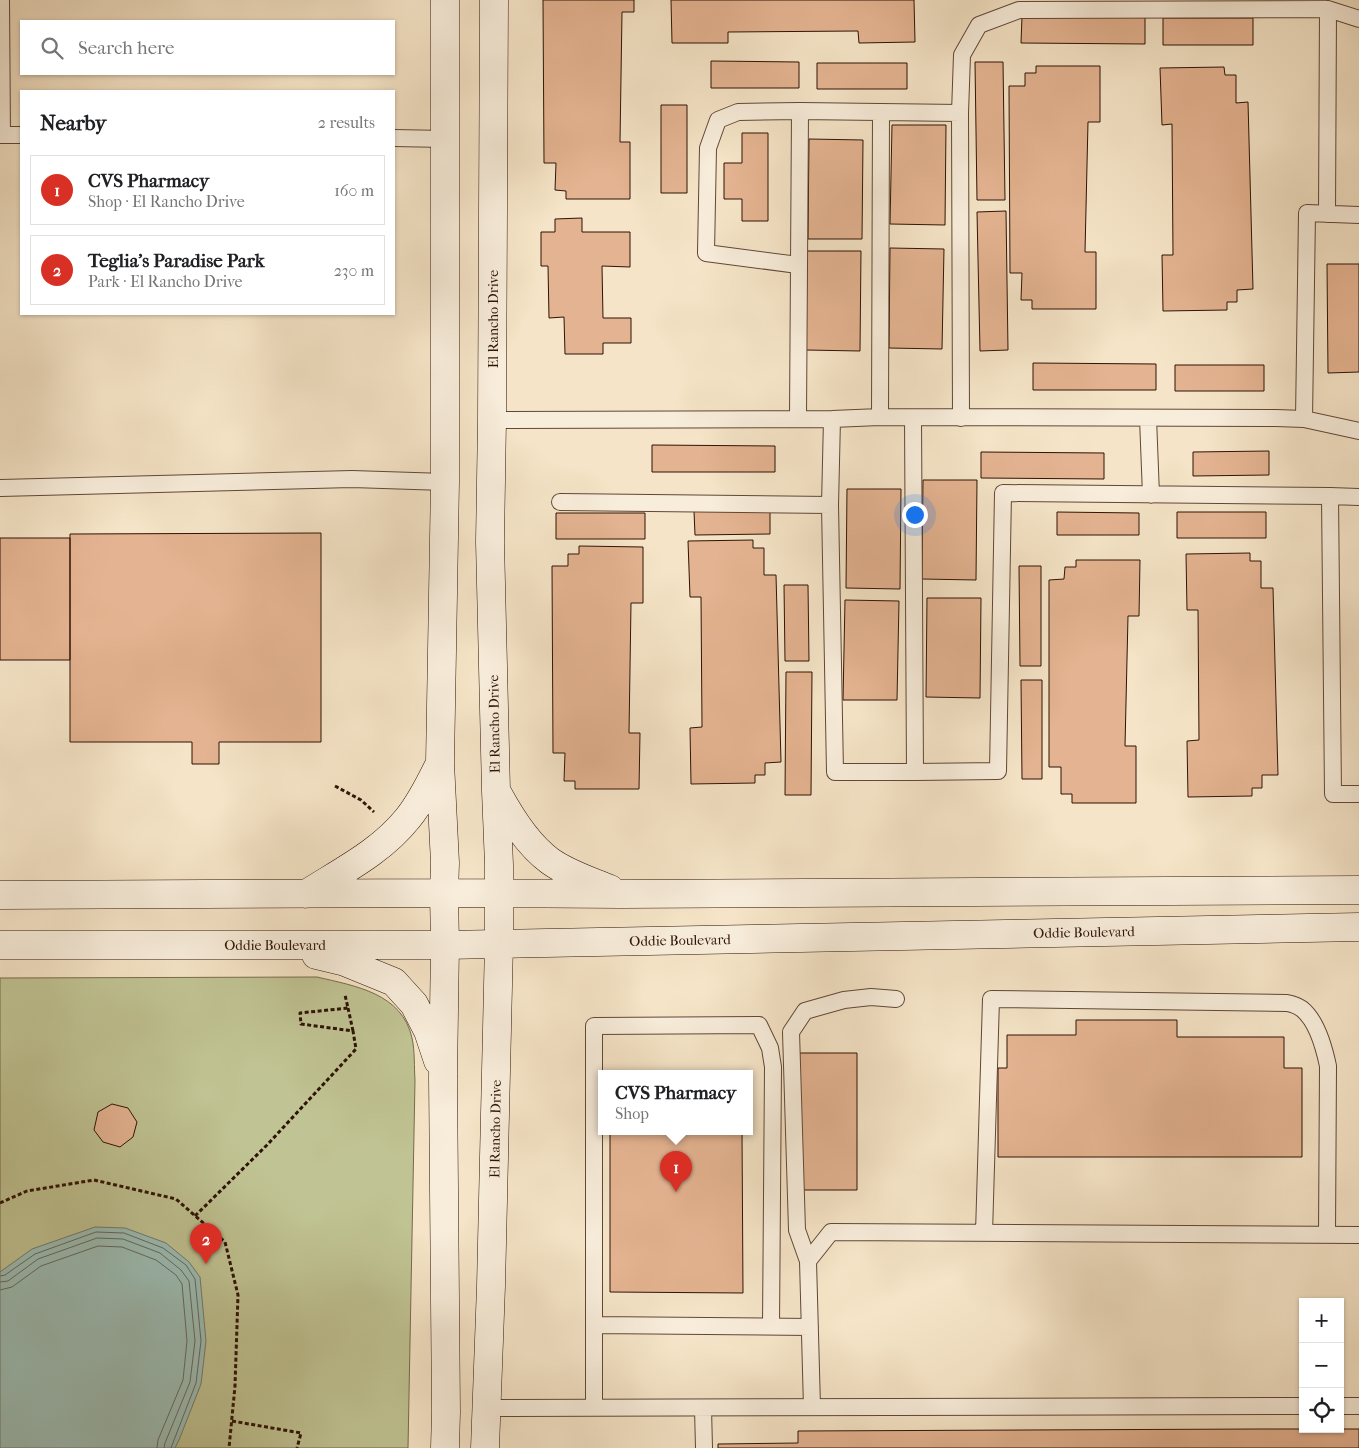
<!DOCTYPE html>
<html lang="en">
<head>
<meta charset="utf-8">
<style>
	body { margin:0; font-family:"IM FELL French Canon",serif; background:#f6f6f6; color:#202124 }
	.controls { position:absolute; right:15px; bottom:15px; display:grid; overflow:hidden; border-radius:0px; box-shadow:0 1px 4px #0004 }
	.controls button { width:45px; height:45px; display:grid; place-items:center; padding:0; border:0; border-bottom:1px solid #e0e0e0; background:#fff; color:#202124; font:25px sans-serif }
	.you { position:absolute; left:914px; top:514px; width:18px; height:18px; margin:-12px; border:4px solid #fff; border-radius:50%; background:#1a73e8; box-shadow:0 0 0 8px #1a73e833 }
	.badge { display:grid; place-items:center; width:32px; height:32px; border-radius:50%; background:#d93025; color:#fff; font-size:16px; font-weight:700 }
	.pin { position:absolute; translate:-50% -41px; filter:drop-shadow(0 1px 2px #0008) }
	.pin::after { content:''; position:absolute; top:26px; width:18px; height:15px; background:inherit; clip-path:polygon(0 0,100% 0,50% 100%) }
	.popup { position:absolute; left:598px; top:1070px; width:155px; height:65px; box-sizing:border-box; display:grid; place-content:center; border-radius:0px; background:#fff; filter:drop-shadow(0 1px 4px #0005); font-size:16px; white-space:nowrap; color:#757577 }
	.popup b { font-size:19px; color:#202124 }
	.popup::after { content:''; position:absolute; left:50%; top:100%; margin-left:-10px; border:10px solid transparent; border-top-color:#fff }
	.list { margin:0; padding:0; list-style:none }
	h2 { display:flex; justify-content:space-between; align-items:center; height:65px; margin:0; padding:0 20px; font-size:21px }
	h2 small { font-size:16px; font-weight:400; color:#757577 }
	.list li { display:grid; grid-template-columns:32px 1fr auto; gap:15px; align-items:center; box-sizing:border-box; height:70px; margin:0 10px 10px; padding:0 10px; border:1px solid #e0e0e0; border-radius:0px }
	.list b { display:block; font-size:19px; white-space:nowrap }
	.list p { margin:0; font-size:16px; white-space:nowrap; color:#757577 }
	.list em { font-size:16px; font-style:normal; color:#757577 }
	.icon { flex:none; width:28px; height:28px; fill:none; stroke:currentColor; stroke-width:2; stroke-linecap:round; stroke-linejoin:round }
	.map { position:relative; flex:none; width:1359px; height:1448px; overflow:hidden }
	.search { position:absolute; background:#fff; box-shadow:0 1px 4px #0004; left:20px; top:20px; width:375px; height:55px; display:flex; align-items:center; gap:12px; box-sizing:border-box; padding:0 18px; border-radius:0px; color:#757577; font-size:19px }
	.panel { position:absolute; background:#fff; box-shadow:0 1px 4px #0004; left:20px; top:90px; width:375px; height:225px; border-radius:0px }
	.map>svg:first-child { display:block }
	.green { fill:#c0c393; stroke:#776b4c }
	.water { fill:#9cbeb6; stroke:#707a6f }
	.lines { fill:none; stroke-linecap:round; stroke-linejoin:round }
	.shore { stroke:#65685e; stroke-width:1 }
	.building { fill:#e4b391; stroke:#2e1305 }
	.service-casing { stroke:#604736; stroke-width:18 }
	.secondary-casing { stroke:#2e1305; stroke-width:29 }
	.path { stroke:#2e1305; stroke-width:3; stroke-dasharray:4 2.5; stroke-linecap:butt }
	.service { stroke:#f8eddb; stroke-width:16 }
	.secondary { stroke:#f8eddb; stroke-width:28 }
	.labels { text-anchor:middle; stroke-width:4; stroke-linejoin:round; paint-order:stroke }
	.street-label { font-size:14px; fill:#2e1305; stroke:#f8eddb }
</style>
</head>
<body>
<div class="map">
<svg width="1359" height="1448" viewBox="0 0 1359 1448">
	<rect width="100%" height="100%" fill="#f5e4c7"/>
	<filter id="stains"><feTurbulence type="fractalNoise" baseFrequency=".004" numOctaves="4"/><feColorMatrix values="0 0 0 0 .2 0 0 0 0 .09 0 0 0 0 .02 0 0 0 .5 -.17"/></filter>
	<radialGradient id="worn" r=".72"><stop offset=".6" stop-color="#630" stop-opacity="0"/><stop offset="1" stop-color="#630" stop-opacity=".3"/></radialGradient>
	<path class="green" d="M317,977c38,9 85,16 95,61 3,13 2,29 3,42l-7,368h-408v-470z"/>
	<path class="water" d="M95,1227l30,1 41,15 23,19 11,15 6,64 -5,43 -22,56 -4,8h-175v-176l32,-23z"/>
	<g class="lines">
		<path class="shore" d="M0,1276l5,-1 30,-21 61,-22 28,1 39,15 23,17 9,14 6,62 -5,42 -25,65
			M0,1282l8,-1 30,-22 59,-21 26,1 37,14 21,17 8,11 6,60 -5,41 -25,61 -1,5
			M0,1290l12,-3 29,-21 57,-20 24,1 34,13 20,15 6,9 5,57 -4,39 -25,60 -1,8"/>
	</g>
	<path class="building" d="M543,0h91v12h-12l-2,130h10v57h-64v-8l-11,-1 1,-27h-12z
		M671,0h243l1,42 -56,1 -1,-12 -130,1v11h-56z
		M1022,16l123,1v27l-124,-1z
		M1163,18h90v27h-90z
		M711,61l88,1v26h-88z
		M975,62h28l2,138h-28z
		M817,63h90v26h-90z
		M1036,66h64v56h-12l-3,130h11v57h-64v-9h-11l1,-27h-12l-1,-187h16v-13h11z
		M1224,67l1,8h11v28l12,-1 5,187 -16,1v12h-10v8l-64,1 -1,-56h11l-1,-131 -10,1 -2,-57z
		M661,105h26v88h-26z
		M892,125h54l-1,100 -55,-1z
		M742,133h26v88h-26v-22h-18v-36h18z
		M809,139l54,1 -1,99h-54z
		M1006,211l2,139 -28,1 -3,-139z
		M582,218v14h48v35l-28,-1 1,52h28v25h-28v11h-38l-1,-37 -15,1 -1,-52h-7v-34h14v-13z
		M890,248l54,1 -2,100 -53,-1z
		M807,251h54l-1,100 -54,-1z
		M1327,264h32v108l-31,1z
		M1033,363l123,1v26h-123z
		M1175,365h89v26h-89z
		M652,445l123,1v26h-123z
		M1269,451v24l-76,1v-24z
		M981,452l123,1v26l-123,-1z
		M923,480h54l-1,100 -54,-1z
		M847,489h54l-1,100 -54,-1z
		M770,510v24l-75,1 -1,-24z
		M1057,512l82,1v22h-82z
		M1177,512h89v26h-89z
		M556,513h89v26h-89z
		M321,533v209h-102v22h-27v-22h-122v-208z
		M0,538h70v122h-70z
		M753,540v8h11v27h12l5,187 -16,1v12h-10v8l-64,1 -1,-56 12,-1 -1,-130h-11l-2,-56z
		M579,546l64,1v56h-12l-2,130h11l-1,56h-64v-8h-11l1,-28h-12l-1,-187h16v-12h11z
		M1250,553v8h11v27h12l5,187h-16v13h-10v8l-64,1 -1,-56 12,-1 -1,-130h-11l-1,-56z
		M1076,560h64l-1,56h-11l-3,130h11v57h-64v-9h-11v-27h-12v-187l15,-1 1,-12h11z
		M1019,566h22v100h-21z
		M784,585h24l1,76h-24z
		M927,598h54l-1,100 -54,-1z
		M845,600l54,1 -2,99h-54z
		M786,672h26l-1,123h-26z
		M1021,680h21v99h-20z
		M1076,1020h101v17h107v31h18v89h-304v-89h9v-33h69z
		M796,1053h61v137h-61z
		M112,1104l16,4 9,14 -4,15 -13,10 -17,-5 -9,-12 4,-18z
		M610,1131h132l1,162 -133,-1z
		M1259,1429h100v19h-641v-4l80,-1v-12z"/>
	<g class="lines">
		<defs>
			<path id="service" d="M1,0l1,135
				M1328,9l31,10
				M960,113l2,-58 17,-30 40,-15 309,-1 -1,205
				M0,135h21
				M394,138l51,1
				M798,265l-92,-12 2,-105 10,-28 20,-8 62,-1
				M880,417l1,-305
				M798,418l2,-307 160,2 1,305
				M1148,418l3,77
				M1304,419l3,-206 52,2
				M492,420l340,-1 48,-2 396,1 28,1 55,12
				M0,488l352,-9 93,3
				M1359,497l-29,-1 3,298h26
				M560,502l270,3 2,-86
				M830,505l5,267h80l-2,-354
				M915,772l83,-1 5,-278 327,3
				M984,1233l7,-234 296,4c5,1 11,3 15,6 15,12 22,38 26,57l-1,168
				M808,1261l23,-29 528,3
				M594,1325l216,2
				M1340,1406h19
				M812,1407l-4,-146 -11,-31 -6,-198 14,-21 39,-11 27,-3 25,2
				M487,1408l816,-2
				M594,1408v-382l165,-1 11,23 3,19 -2,259
				M703,1408l1,40"/>
			<path id="secondary" d="M445,0v482l-5,281 5,100 -1,30 1,52 -2,132 3,335 -1,36
				M498,794c13,24 30,51 52,67 18,13 41,20 60,28
				M306,894c36,-23 75,-42 102,-76 13,-16 22,-35 31,-53
				M0,895l444,-2 177,1 738,-4
				M0,945h445l914,-18
				M316,955l29,7 49,20 20,22 14,27 10,30
				M485,1448l6,-162 8,-343v-78l-3,-74 -6,-249 2,-122 2,-420"/>
		</defs>
		<use href="#service" class="service-casing"/>
		<use href="#secondary" class="secondary-casing"/>
		<path class="path" d="M335,786l26,14 13,12
			M348,1008l5,23
			M0,1203l27,-12 67,-11 82,19 49,43 13,53 -3,91 -6,62
			M195,1216l72,-71 89,-96 -3,-18 -52,-7 -1,-11 48,-5 -3,-13
			M232,1421l69,12 -4,15"/>
		<use href="#service" class="service"/>
		<use href="#secondary" class="secondary"/>
	</g>
	<g class="labels">
		<g class="street-label">
			<text transform="translate(493 319) rotate(-90)" y="5">El Rancho Drive</text>
			<text transform="translate(494 724) rotate(-91)" y="5">El Rancho Drive</text>
			<text transform="translate(1084 932) rotate(-1)" y="5">Oddie Boulevard</text>
			<text transform="translate(680 940) rotate(-1)" y="5">Oddie Boulevard</text>
			<text x="275" y="950">Oddie Boulevard</text>
			<text transform="translate(495 1129) rotate(-89)" y="5">El Rancho Drive</text>
		</g>
	</g>
	<rect width="100%" height="100%" filter="url(#stains)"/>
	<rect width="100%" height="100%" fill="url(#worn)"/>
</svg>
<div class="controls">
<button>+</button>
<button>−</button>
<button><svg class="icon" aria-label="locate" viewBox="0 0 24 24"><circle cx="12" cy="12" r="6"/><path d="M12 2v4M12 18v4M2 12h4M18 12h4"/></svg></button>
</div>
<div class="you"></div>
<div class="pin badge" style="left:676px;top:1192px">1</div>
<div class="popup"><b>CVS Pharmacy</b>Shop</div>
<div class="pin badge" style="left:206px;top:1264px">2</div>
<div class="search"><svg class="icon" aria-label="search" viewBox="0 0 24 24"><circle cx="10" cy="10" r="6"/><path d="M15 15l6 6"/></svg>Search here</div>
<section class="panel">
<h2>Nearby<small>2 results</small></h2>
<ul class="list">
<li><span class="badge">1</span><div><b>CVS Pharmacy</b><p>Shop · El Rancho Drive</p></div><em>160 m</em></li>
<li><span class="badge">2</span><div><b>Teglia's Paradise Park</b><p>Park · El Rancho Drive</p></div><em>230 m</em></li>
</ul>
</section>
</div>
</body>
</html>
